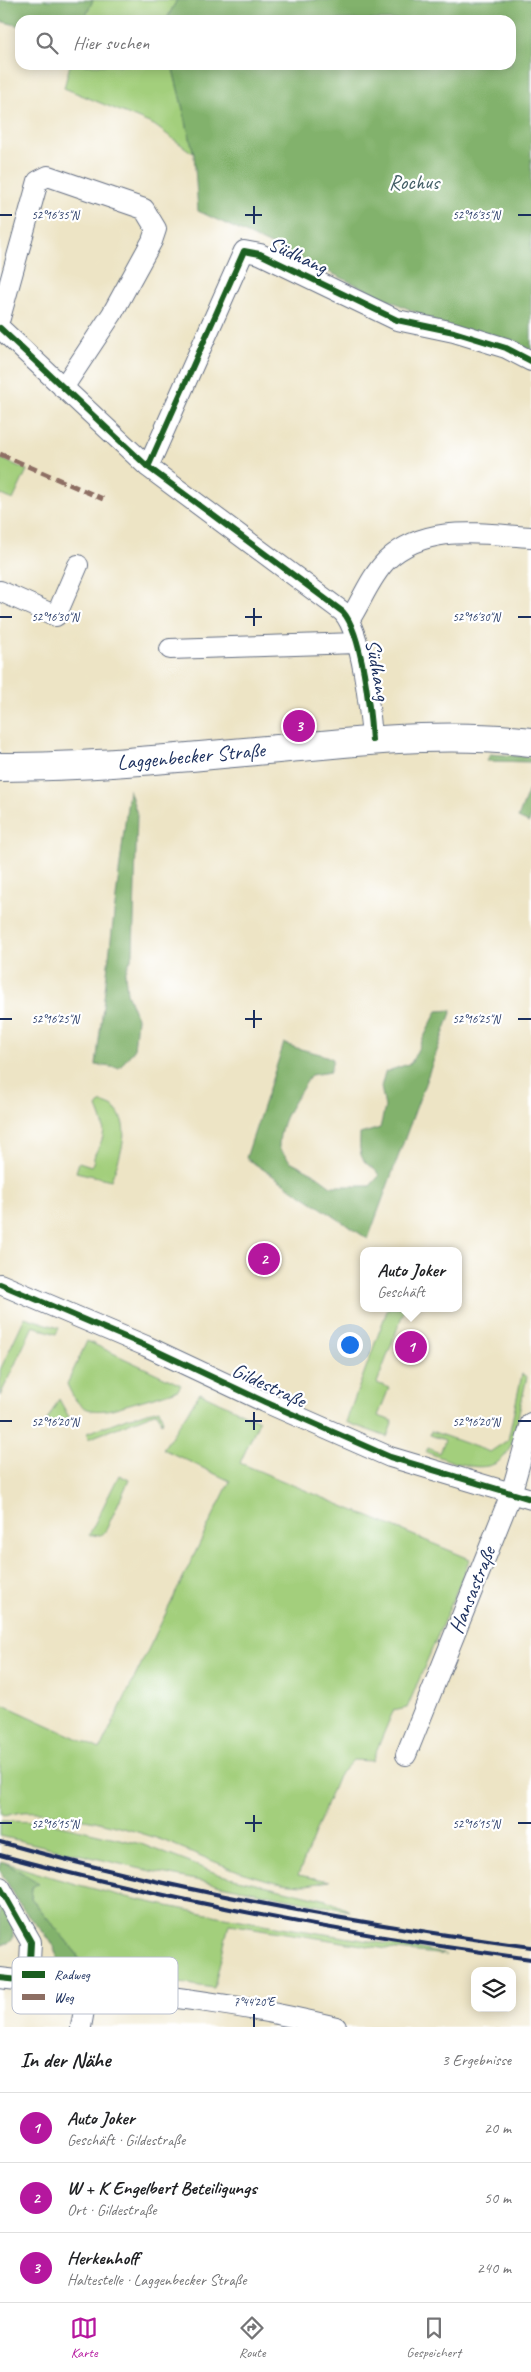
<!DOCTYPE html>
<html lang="de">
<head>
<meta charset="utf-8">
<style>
	body { margin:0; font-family:Caveat,sans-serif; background:#f2f2f2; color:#202124 }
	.controls { position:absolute; right:15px; bottom:15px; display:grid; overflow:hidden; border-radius:10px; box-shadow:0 2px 12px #0003 }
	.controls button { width:45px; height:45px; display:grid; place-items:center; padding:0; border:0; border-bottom:1px solid #e0e0e0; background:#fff; color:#202124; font:25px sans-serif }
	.you { position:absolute; left:349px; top:1344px; width:18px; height:18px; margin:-12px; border:4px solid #fff; border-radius:50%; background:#1a73e8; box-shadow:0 0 0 8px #1a73e833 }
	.badge { display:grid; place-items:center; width:32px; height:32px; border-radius:50%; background:#b5179e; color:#fff; font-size:16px; font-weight:700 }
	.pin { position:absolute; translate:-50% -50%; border:2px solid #fff; box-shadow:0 1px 5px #0006 }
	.popup { position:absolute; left:360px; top:1247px; width:102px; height:65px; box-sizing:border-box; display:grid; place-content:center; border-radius:10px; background:#fff; filter:drop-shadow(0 1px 4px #0005); font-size:16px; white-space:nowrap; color:#757577 }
	.popup b { font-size:19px; color:#202124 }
	.popup::after { content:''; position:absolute; left:50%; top:100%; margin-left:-10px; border:10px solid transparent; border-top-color:#fff }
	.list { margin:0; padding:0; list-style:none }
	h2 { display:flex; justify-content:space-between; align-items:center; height:65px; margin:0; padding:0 20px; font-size:21px }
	h2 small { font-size:16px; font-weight:400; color:#757577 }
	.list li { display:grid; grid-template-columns:32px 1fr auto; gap:15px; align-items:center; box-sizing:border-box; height:70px; padding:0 20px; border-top:1px solid #e0e0e0 }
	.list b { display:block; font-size:19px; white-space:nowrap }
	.list p { margin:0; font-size:16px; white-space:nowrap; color:#757577 }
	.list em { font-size:16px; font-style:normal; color:#757577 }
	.icon { flex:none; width:28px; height:28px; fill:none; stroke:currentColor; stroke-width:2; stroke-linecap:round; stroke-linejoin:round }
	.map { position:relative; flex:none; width:531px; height:2027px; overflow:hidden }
	.search { position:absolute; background:#fff; box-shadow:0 2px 12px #0003; left:15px; right:15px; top:15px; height:55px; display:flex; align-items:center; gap:12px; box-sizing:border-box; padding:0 18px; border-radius:15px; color:#757577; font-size:19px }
	.sheet { height:275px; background:#fff }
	nav { display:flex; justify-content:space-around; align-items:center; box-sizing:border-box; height:70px; border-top:1px solid #e0e0e0; background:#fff; font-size:14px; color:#757577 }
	nav a { display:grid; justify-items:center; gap:2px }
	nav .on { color:#b5179e }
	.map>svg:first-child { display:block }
	.green { fill:#a3cf7c; stroke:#5f7f6d }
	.forest { fill:#82b26c; stroke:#4e7065 }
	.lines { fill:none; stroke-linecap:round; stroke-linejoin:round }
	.street-casing { stroke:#646e82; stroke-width:22 }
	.secondary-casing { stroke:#646e82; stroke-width:30 }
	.street { stroke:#fff; stroke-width:20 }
	.secondary { stroke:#fff; stroke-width:28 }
	.rail { stroke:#1b2f5e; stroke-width:4 }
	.quiet { stroke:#8d6e63; stroke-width:5; stroke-dasharray:10 5; stroke-linecap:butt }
	.cycleway-casing { stroke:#fff; stroke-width:9 }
	.cycleway { stroke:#1b5e20; stroke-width:6 }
	.ticks { fill:none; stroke:#1b2f5e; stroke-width:2 }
	.labels { text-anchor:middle; stroke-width:4.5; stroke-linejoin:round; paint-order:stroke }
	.park-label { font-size:21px; fill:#445f67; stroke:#fff }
	.street-label { font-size:21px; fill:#1b2f5e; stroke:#fff }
	.key { fill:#fff; stroke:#bbc1cf; stroke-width:1 }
	.key-label { font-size:14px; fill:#1b2f5e }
	.ticks-label { font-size:12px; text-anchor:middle; fill:#1b2f5e; stroke:#fff; stroke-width:4.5; stroke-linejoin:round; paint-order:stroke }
</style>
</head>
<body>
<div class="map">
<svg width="531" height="2027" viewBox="0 0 531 2027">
	<rect width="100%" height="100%" fill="#fff"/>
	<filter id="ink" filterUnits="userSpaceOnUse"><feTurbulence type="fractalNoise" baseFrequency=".02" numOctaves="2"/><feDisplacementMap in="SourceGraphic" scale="10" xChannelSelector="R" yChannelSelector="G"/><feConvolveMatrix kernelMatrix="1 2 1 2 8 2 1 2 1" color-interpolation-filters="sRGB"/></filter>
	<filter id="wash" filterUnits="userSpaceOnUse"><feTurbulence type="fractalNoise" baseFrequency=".0096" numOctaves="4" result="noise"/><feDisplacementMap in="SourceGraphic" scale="20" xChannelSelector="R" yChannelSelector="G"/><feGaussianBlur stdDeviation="1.12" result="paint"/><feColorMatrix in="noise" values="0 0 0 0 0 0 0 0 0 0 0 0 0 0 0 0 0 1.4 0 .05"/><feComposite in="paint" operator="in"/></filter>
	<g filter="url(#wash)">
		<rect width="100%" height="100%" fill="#ede4c5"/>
		<path class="green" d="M93,0h84l-11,20h-82z
			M70,65h102l22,89 -40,-29 -90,-37z
			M0,458l27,12 -14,30 -13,-6z
			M101,1102c4,2 11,3 14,7 18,19 4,50 -4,71l-35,-8 3,-10 12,4c4,-5 2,-9 5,-14 11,-19 9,-25 1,-45z
			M388,1308h17l-28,75 12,5 -11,28 15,5 -6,16 -41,-15z
			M25,1317l34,11 -3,6 -23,-8 -33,70v-26z
			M87,1341l94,44 -3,5 -66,19c-26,5 -35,-2 -45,-25z
			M522,1374l5,3 -14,63c-14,44 -56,23 -87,12l2,-4 12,5 5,-13 -15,-5 1,-4 59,21 18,-12z
			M200,1393l59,28 -19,42 230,96 -63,149 -9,2 -4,-1 -22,52 -19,-1 -15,16 -40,99 32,6c-9,1 -18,4 -27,4 -48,-1 -100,-30 -144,-46 -32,-11 -67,-20 -100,-24 -16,-3 -37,-6 -53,1l-6,-3v-110l100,46 130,-268 -67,-32z
			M59,1399l11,20 -25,5z
			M159,1409l4,11 -1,3 -5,-11 -69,27 -1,-6 37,-14z
			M119,1475l10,5 -23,50 -5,6 -12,-1z
			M0,1821l47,1 94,22 80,31 106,25 23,11 -204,-41 -146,-34z
			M4,1862c136,47 281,65 422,88l21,5 -60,-6 -158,-25 -15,64 -134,-19 -3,-15 -46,-56 1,-11 6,-4z"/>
		<path class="forest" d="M0,0h93l-9,20h-64v6l-20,-5z
			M177,0h354v366l-333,-155 -4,-57 -22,-89h339v-45h-345z
			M490,754l41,3v5l-44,-1z
			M531,784v32l-2,7 -11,-5z
			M129,789l8,25 -4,140 -8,19 2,20 10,25 -3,32 -15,18 -23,-3z
			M452,1010l-84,229 -122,-81 38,-115c16,8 33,8 49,16l-3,13 -19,3c-15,25 -32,42 -32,73l11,13 23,12 18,13h39l9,-10c-3,-8 -9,-8 -14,-14 -7,-8 -5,-19 -5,-28l20,-6 5,-21 -4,-20 4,-15 26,-9 26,-52z
			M4,1862l35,21 -7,4 -1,11 46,56 3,15 -18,-2 -12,-27 -27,-31 -23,-38v-8z
			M0,1901l13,25v12l-5,5 -8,1z"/>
	</g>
	<g filter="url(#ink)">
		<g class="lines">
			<defs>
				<path id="street" d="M0,318l38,-137 10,-5 96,33 12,20 -4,12 -40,73 -49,74
					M0,328l148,139 195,145c19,21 27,98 29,128
					M148,467l96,-216 16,3 137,66 57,12 52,16 25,13
					M0,591l56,25 22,-51
					M350,619c12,-19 21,-43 37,-59 40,-37 95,-26 144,-23
					M170,649l187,-6
					M0,1284l146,62 119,56 125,55 141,42
					M406,1755l105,-261 20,-71
					M0,1887l31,55 -2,39
					M0,1978c112,13 226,21 336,49
					M81,2027l7,-39"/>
				<path id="secondary" d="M0,767c104,0 208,-12 311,-21 72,-7 148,-13 220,-4"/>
			</defs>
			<use href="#street" class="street-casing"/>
			<use href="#secondary" class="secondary-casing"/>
			<use href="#street" class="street"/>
			<use href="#secondary" class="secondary"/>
			<path class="rail" d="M0,1842c174,49 352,81 531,105
				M0,1855c174,47 352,80 531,104"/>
			<path class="quiet" d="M0,454l103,45"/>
			<defs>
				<path id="cycleway" d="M0,328l148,139 195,145c19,21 27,98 29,128
					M148,467l96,-216 16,3 137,66 57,12 52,16 25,13
					M0,1284l146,62 119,56 125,55 141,42
					M0,1887l31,55 -2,39 -29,-3"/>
			</defs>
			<use href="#cycleway" class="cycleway-casing"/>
			<use href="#cycleway" class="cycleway"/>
		</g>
	</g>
	<path class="ticks" d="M254,206v18M0,215h12M245,215h17M518,215h13M254,608v18M0,617h12M245,617h17M518,617h13M254,1010v18M0,1019h12M245,1019h17M518,1019h13M254,1412v18M0,1421h12M245,1421h17M518,1421h13M254,1815v17M0,1823h12M245,1823h17M518,1823h13M254,2014v13"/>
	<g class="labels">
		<g class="park-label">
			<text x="414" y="189">Rochus</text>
		</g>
		<g class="street-label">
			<text transform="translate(298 255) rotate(25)" y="7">Südhang</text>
			<text transform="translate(378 670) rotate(80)" y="7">Südhang</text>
			<text transform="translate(191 756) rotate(-5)" y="7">Laggenbecker Straße</text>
			<text transform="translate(269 1385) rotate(25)" y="7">Gildestraße</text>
			<text transform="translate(472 1590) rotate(-68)" y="7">Hansastraße</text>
		</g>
	</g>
	<rect x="12" y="1957" width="166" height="57" rx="8" class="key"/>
	<rect x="22" y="1971" width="23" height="7" fill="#1b5e20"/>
	<rect x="22" y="1994" width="23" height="6" fill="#8d6e63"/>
	<g class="key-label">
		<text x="54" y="1979">Radweg</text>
		<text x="54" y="2002">Weg</text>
	</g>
	<g class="ticks-label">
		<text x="55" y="219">52°16'35"N</text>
		<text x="476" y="219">52°16'35"N</text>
		<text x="55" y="621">52°16'30"N</text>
		<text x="476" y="621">52°16'30"N</text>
		<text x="55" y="1023">52°16'25"N</text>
		<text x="476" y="1023">52°16'25"N</text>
		<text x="55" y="1426">52°16'20"N</text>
		<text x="476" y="1426">52°16'20"N</text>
		<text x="55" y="1828">52°16'15"N</text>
		<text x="476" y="1828">52°16'15"N</text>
		<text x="254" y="2006">7°44'20"E</text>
	</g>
</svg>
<div class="controls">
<button><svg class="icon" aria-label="layers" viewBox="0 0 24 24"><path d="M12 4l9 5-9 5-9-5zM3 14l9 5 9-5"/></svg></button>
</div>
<div class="you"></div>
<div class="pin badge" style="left:411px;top:1347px">1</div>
<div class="popup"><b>Auto Joker</b>Geschäft</div>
<div class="pin badge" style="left:264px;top:1259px">2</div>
<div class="pin badge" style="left:299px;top:726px">3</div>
<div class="search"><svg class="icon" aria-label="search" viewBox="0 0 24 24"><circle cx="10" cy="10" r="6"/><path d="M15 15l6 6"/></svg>Hier suchen</div>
</div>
<section class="sheet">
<h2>In der Nähe<small>3 Ergebnisse</small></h2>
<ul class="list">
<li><span class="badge">1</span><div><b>Auto Joker</b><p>Geschäft · Gildestraße</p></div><em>20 m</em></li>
<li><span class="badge">2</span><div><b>W + K Engelbert Beteiligungs</b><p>Ort · Gildestraße</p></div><em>50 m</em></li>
<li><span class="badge">3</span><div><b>Herkenhoff</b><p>Haltestelle · Laggenbecker Straße</p></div><em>240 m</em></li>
</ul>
</section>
<nav>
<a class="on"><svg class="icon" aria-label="map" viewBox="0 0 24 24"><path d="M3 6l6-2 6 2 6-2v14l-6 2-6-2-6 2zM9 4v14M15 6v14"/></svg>Karte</a>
<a><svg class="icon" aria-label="directions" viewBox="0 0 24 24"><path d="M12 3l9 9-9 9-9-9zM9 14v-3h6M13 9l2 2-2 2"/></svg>Route</a>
<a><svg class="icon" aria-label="saved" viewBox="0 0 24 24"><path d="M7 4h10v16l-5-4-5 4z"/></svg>Gespeichert</a>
</nav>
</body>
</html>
